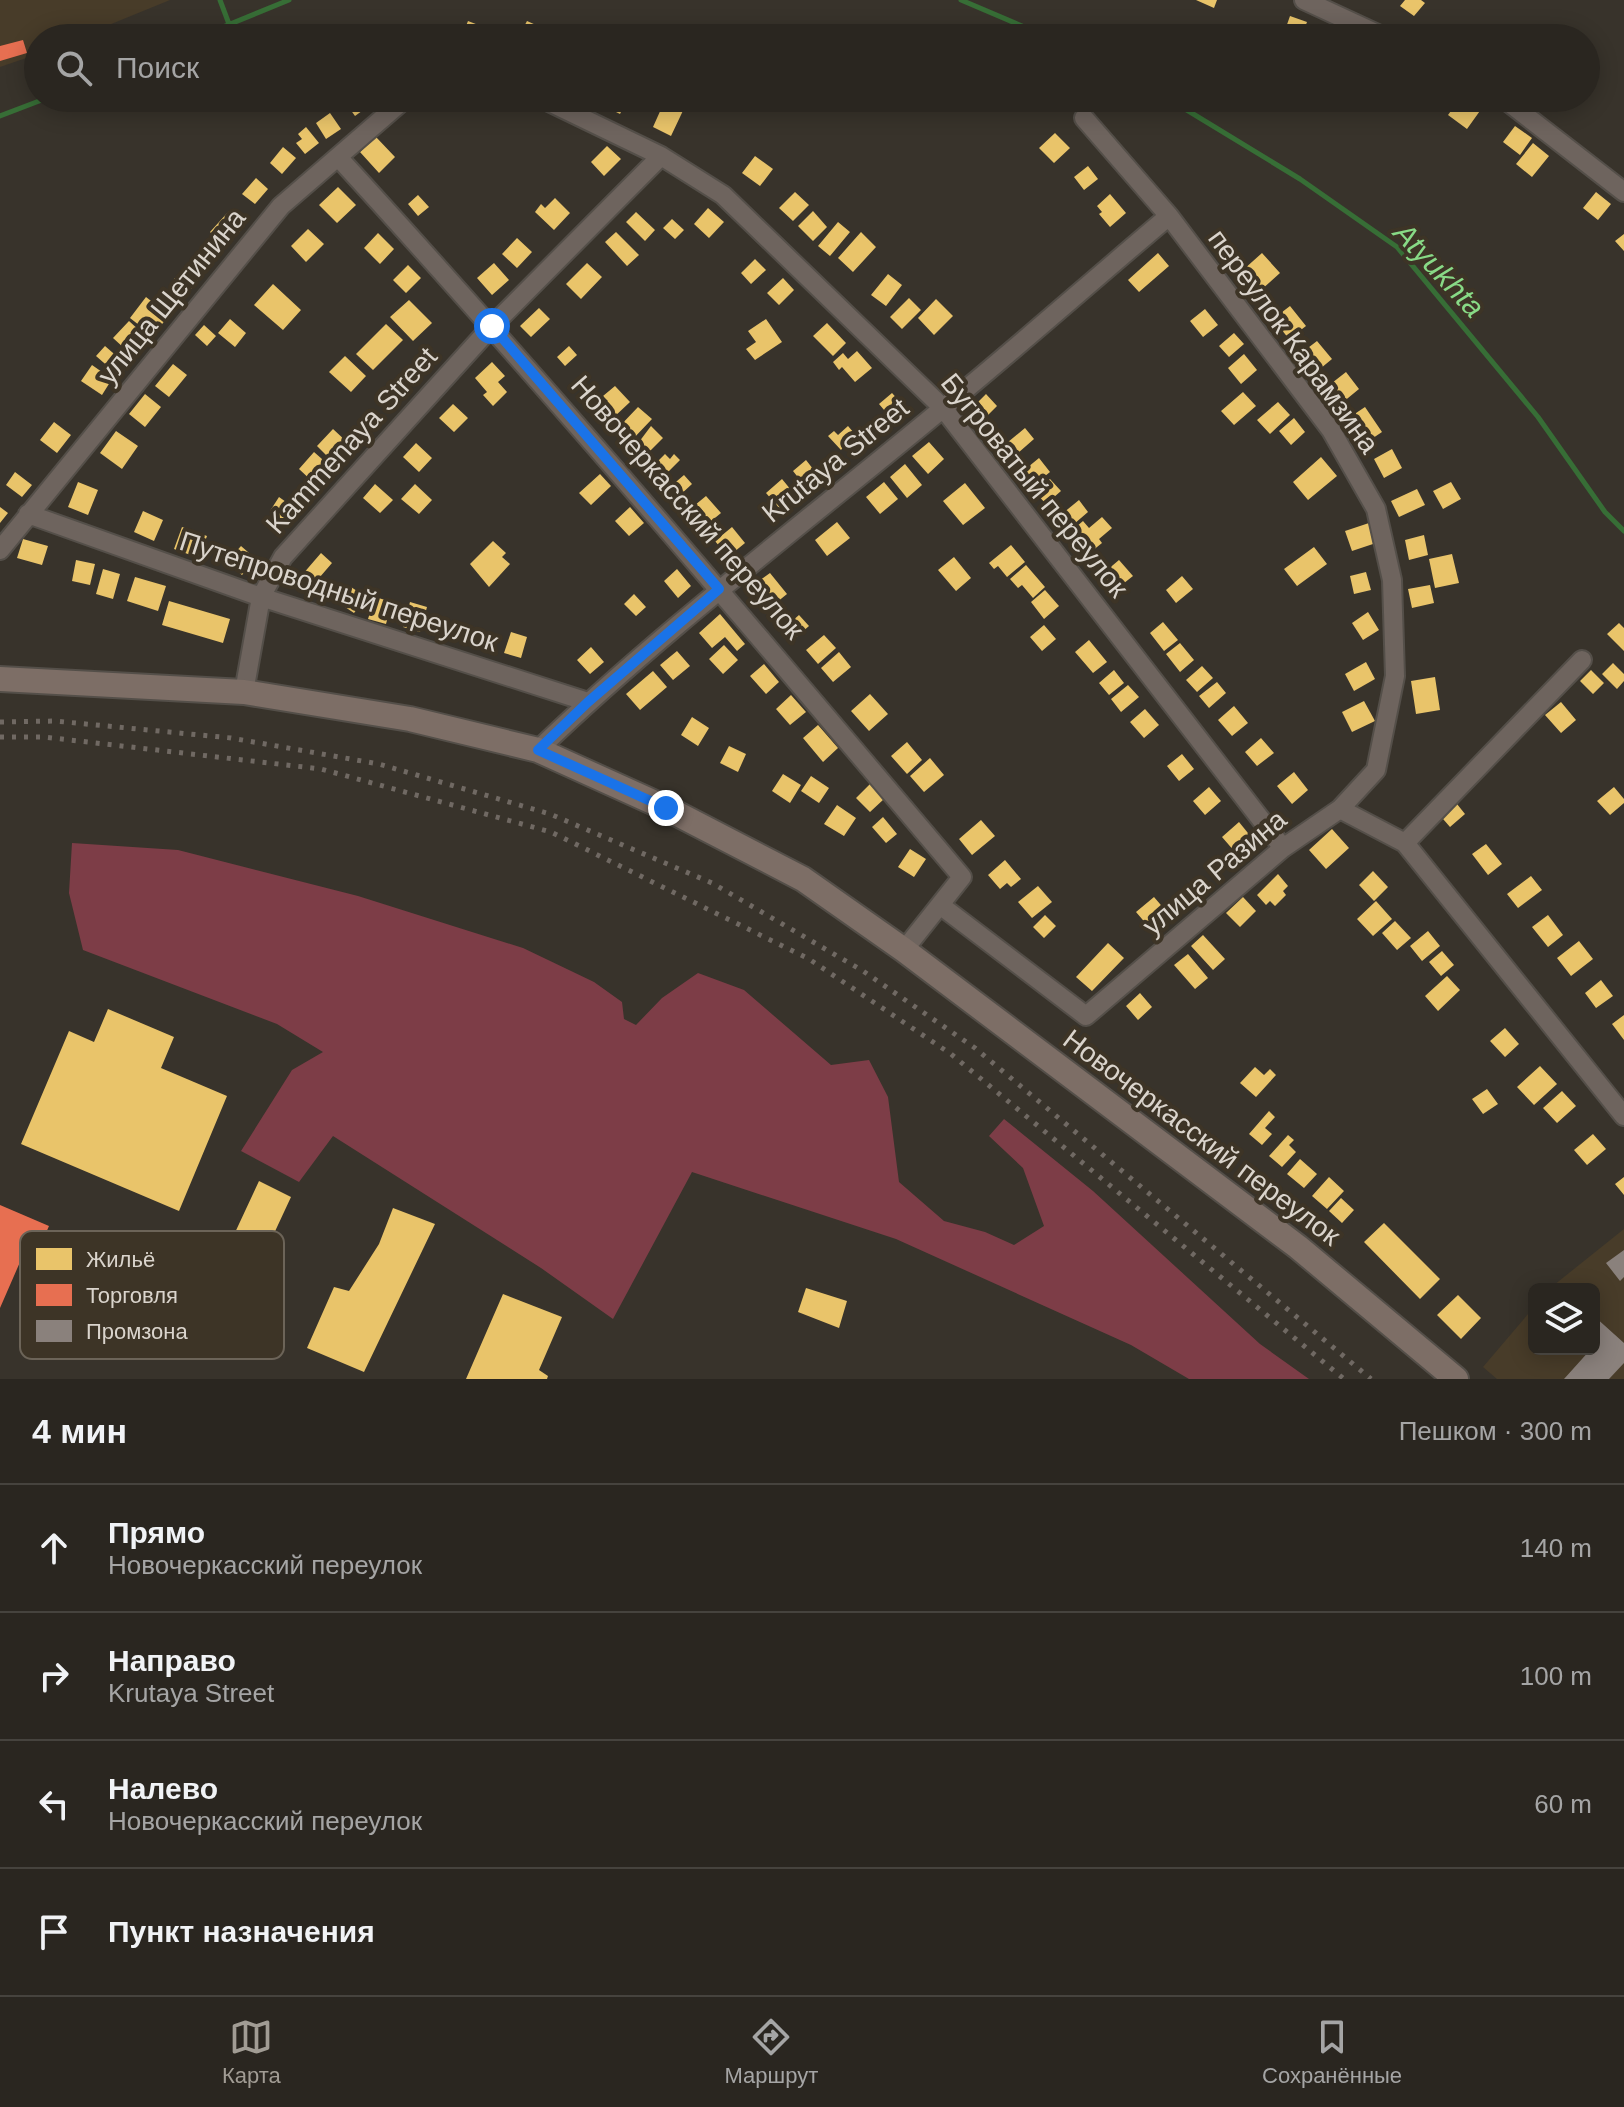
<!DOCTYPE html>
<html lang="ru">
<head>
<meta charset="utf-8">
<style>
	body { margin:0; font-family:Arial,sans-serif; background:#322e29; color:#f1f3f6 }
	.controls { position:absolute; right:24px; bottom:24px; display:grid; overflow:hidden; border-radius:12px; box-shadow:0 4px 20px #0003 }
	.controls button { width:72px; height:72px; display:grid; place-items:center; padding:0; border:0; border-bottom:2px solid #46433e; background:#2a2620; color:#f1f3f6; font:40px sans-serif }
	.stop { position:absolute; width:24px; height:24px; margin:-18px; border:6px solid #1a73e8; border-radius:50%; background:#fff }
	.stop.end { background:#1a73e8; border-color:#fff; box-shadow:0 2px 8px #0008 }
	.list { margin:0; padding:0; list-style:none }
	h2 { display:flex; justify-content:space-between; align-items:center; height:104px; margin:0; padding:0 32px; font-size:34px }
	h2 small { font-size:26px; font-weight:400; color:#a5a5a5 }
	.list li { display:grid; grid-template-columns:52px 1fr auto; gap:24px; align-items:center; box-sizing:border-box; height:128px; padding:0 32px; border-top:2px solid #46433e }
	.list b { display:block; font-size:30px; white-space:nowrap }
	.list p { margin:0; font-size:26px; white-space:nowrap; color:#a5a5a5 }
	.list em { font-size:26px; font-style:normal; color:#a5a5a5 }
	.icon { flex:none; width:44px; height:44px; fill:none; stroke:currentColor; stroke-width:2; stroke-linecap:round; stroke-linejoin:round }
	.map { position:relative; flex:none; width:1624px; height:1379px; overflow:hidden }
	.search { position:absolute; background:#2a2620; box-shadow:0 4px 20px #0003; left:24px; right:24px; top:24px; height:88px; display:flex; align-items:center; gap:20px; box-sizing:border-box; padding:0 28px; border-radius:44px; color:#a5a5a5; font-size:30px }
	.sheet { height:616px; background:#2a2620 }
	nav { display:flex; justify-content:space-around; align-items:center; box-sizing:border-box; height:112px; border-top:2px solid #46433e; background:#2a2620; font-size:22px; color:#a5a5a5 }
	nav a { display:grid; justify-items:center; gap:4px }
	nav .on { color:#a19c94 }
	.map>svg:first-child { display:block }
	.built { fill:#483c29 }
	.green { fill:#7d3d47 }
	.homes { fill:#e9c46a }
	.shops { fill:#e76f51 }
	.industry { fill:#8a817c }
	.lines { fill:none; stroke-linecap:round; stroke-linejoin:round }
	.stream { stroke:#376e36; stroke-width:5 }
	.minor-casing { stroke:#544f49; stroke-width:22 }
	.major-casing { stroke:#544f49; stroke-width:28 }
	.minor { stroke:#6e645e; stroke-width:18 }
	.major { stroke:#7d6e66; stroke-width:24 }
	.rail { stroke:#706963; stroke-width:5; stroke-dasharray:4 8; stroke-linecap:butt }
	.route { stroke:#1a73e8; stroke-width:10 }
	.labels { text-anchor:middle; stroke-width:8; stroke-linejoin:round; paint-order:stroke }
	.street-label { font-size:28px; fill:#dad4cc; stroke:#3d3426 }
	.water-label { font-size:30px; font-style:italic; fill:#88da86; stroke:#3d3426 }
	.key { fill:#3d3426; stroke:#6c6458; stroke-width:2 }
	.key-label { font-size:22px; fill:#dad4cc }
</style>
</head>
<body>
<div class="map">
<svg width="1624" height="1379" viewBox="0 0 1624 1379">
	<rect width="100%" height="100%" fill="#38332b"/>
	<path class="built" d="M0,0h170l-93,38h-39v16l-38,13z
		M1624,1229v150h-127l-14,-12 51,-60v42h60v-60h-45z"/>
	<path class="green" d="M72,843l106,7 180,46 165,52 71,34 28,20 2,17 12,6 26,-27 36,-25 46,17 87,75 38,-5 19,37 11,85 45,39 41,11 29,13 30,-19 -21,-58 -34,-32 15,-17 89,72 167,153 49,35h-120l-58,-34 -235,-106 -204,-67 -79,147 -72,-51 -208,-132 -34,46 -58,-31 51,-81 31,-18 -46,-28 -194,-74 -14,-57z"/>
	<path class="homes" d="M1196,0h21l-3,8z
		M1405,0h16l4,3 -11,13 -14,-10z
		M1290,16l17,6 -6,16 -18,-2z
		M468,21l13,5 -5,12h-15z
		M527,21l18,8 -4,9h-23z
		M1455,27l11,5 -3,6h-13z
		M350,98h9l7,10 -11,8 -10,-14z
		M601,98h27l-8,16 -22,-11z
		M666,98h23l-18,38 -18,-9z
		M1460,98h8l14,10 -15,21 -19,-14z
		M330,113l11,16 -15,10 -10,-16z
		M1515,126l17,12 -12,17 -17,-13z
		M306,127l13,16 -14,11 -9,-11 6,-4 -4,-5z
		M1055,133l15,15 -16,15 -15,-15z
		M376,137l19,20 -16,16 -19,-21z
		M1533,143l16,13 -17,21 -16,-13z
		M607,146l14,13 -17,17 -13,-14z
		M283,147l13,11 -14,16 -12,-11z
		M755,156l18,13 -13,17 -18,-13z
		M1088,166l10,13 -14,11 -10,-13z
		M256,178l12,11 -13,15 -13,-10z
		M338,187l18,18 -19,18 -18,-18z
		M795,192l14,13 -16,16 -14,-13z
		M1596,192l15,12 -13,16 -15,-12z
		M1110,194l16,19 -16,14 -11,-13 3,-2 -5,-6z
		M418,195l11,12 -11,9 -10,-12z
		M555,198l15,15 -16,17 -19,-18 6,-8 4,4z
		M708,208l16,14 -15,16 -15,-14z
		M229,211l16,15 -20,21 -15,-15z
		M813,211l14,16 -14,14 -15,-15z
		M636,212l19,18 -10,11 -19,-19z
		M672,219l12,11 -9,9 -12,-11z
		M838,222l12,10 -20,24 -12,-10z
		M308,229l16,15 -18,18 -15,-16z
		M616,232l23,23 -12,11 -22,-24z
		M861,232l15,15 -23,25 -15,-14z
		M378,233l16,16 -14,15 -16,-16z
		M1624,234v17l-9,-10z
		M517,238l15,14 -15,16 -15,-14z
		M1158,253l11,13 -30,26 -11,-12z
		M1262,253l18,20 -19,17 -18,-20z
		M755,259l11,11 -15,14 -10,-11z
		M494,263l15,17 -17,15 -15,-17z
		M587,263l15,14 -21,22 -15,-15z
		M187,265l14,13 -13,14 -14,-13z
		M408,265l13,13 -15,15 -13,-13z
		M888,274l14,11 -16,21 -15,-11z
		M783,278l11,12 -15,15 -12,-12z
		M273,284l28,26 -18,20 -29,-25z
		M146,297l23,18 -16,21 -23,-18z
		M909,298l12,12 -19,19 -12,-12z
		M936,299l17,17 -19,19 -16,-17z
		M409,300l23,23 -19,18 -23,-24z
		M1290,306l16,20 -17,13 -16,-20z
		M539,308l11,11 -19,18 -11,-11z
		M1205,309l13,16 -15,12 -13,-16z
		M230,319l16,14 -11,14 -17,-14z
		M766,319l16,23 -27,18 -9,-11 10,-7 -8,-11z
		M129,321l22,20 -16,17 -22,-20z
		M827,323l19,20 -13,13 -20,-20z
		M386,324l17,16 -30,30 -17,-16z
		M204,325l12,11 -9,10 -12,-11z
		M1234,333l10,11 -15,13 -10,-11z
		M1317,341l15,18 -17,14 -15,-19z
		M105,346l23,20 -9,10 -23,-20z
		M569,346l8,9 -12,11 -8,-9z
		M857,351l15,17 -17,14 -13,-15 -3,3 -6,-8 10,-9 5,6z
		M1244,354l13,16 -16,14 -13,-16z
		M345,356l21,20 -15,16 -22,-20z
		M492,362l13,14 -7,6 9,10 -14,14 -10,-11 4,-3 -12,-14z
		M173,364l14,11 -18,22 -14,-11z
		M92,365l20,14 -10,16 -21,-14z
		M1346,372l13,17 -22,18 -14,-17z
		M615,386l15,16 -17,16 -11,-11 6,-6 -5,-5z
		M1243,392l13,14 -22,19 -13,-14z
		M892,393l11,12 -13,12 -11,-13z
		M145,394l16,13 -16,20 -16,-13z
		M986,394l11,12 -15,15 -11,-12z
		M1278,402l12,13 -20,19 -13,-14z
		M453,404l15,14 -14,14 -15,-14z
		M638,407l14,12 -21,22 -13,-13z
		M1365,407l17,25 -18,12 -17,-25z
		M1294,418l11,14 -14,13 -12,-14z
		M54,422l17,13 -14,18 -17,-13z
		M651,426l12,12 -18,18 -9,-10z
		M848,426l12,14 -12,11 -4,-5 -3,4 -13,-14 6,-5 4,4z
		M1025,428l9,11 -23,20 -9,-12z
		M333,429l14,13 -5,4 5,5 -12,13 -18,-18z
		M116,431l22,15 -16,23 -22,-16z
		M929,442l15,17 -16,15 -16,-18z
		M416,443l16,15 -13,14 -16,-15z
		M1392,449l10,19 -18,10 -10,-19z
		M314,452l16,14 -16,17 -15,-14z
		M665,454l5,5 4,-5 6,6 -14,14 -10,-11z
		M1321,457l16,19 -29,24 -15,-18z
		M1039,458l11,14 -16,13 -12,-13z
		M806,460l11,14 -13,11 -11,-14z
		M905,464l17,21 -15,13 -17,-21z
		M15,472l17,13 -10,12 -16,-12z
		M600,474l11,12 -20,19 -12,-12z
		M684,475l8,9 -13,12 -9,-9z
		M782,479l14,17 -16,13 -14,-16z
		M1050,479l11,12 -15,13 -11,-12z
		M78,482l20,8 -10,25 -20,-8z
		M884,482l14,17 -18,15 -14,-17z
		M1451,482l10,17 -18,10 -10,-18z
		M965,483l20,25 -22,17 -20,-24z
		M375,484l18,16 -13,13 -17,-15z
		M415,484l17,16 -13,14 -18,-15z
		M1417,489l8,16 -26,12 -8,-16z
		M706,496l15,17 -17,14 -15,-17z
		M279,497l17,12 -10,14 -16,-12z
		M1079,500l9,12 -21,18 -10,-12z
		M0,507l8,6 -8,10z
		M630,507l14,16 -15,13 -14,-15z
		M143,511l20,9 -9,21 -20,-9z
		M1102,517l10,11 -13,11 3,4 -15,12 -18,-22 14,-12 6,7z
		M837,522l13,16 -23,18 -12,-16z
		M1369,523l7,20 -24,8 -7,-20z
		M182,527l25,9 -8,22 -25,-9z
		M732,527l13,16 -17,14 -13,-16z
		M1424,535l4,20 -19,5 -4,-20z
		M23,539l25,7 -6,19 -25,-7z
		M493,541l13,12 -4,4 8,7 -21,23 -19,-23z
		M1011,545l14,17 -18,15 -9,-11 -4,3 -5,-6z
		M241,546l15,13 -14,16 -15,-13z
		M1314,547l13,17 -30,22 -13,-17z
		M321,553l11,10 -25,29 -11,-10z
		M1452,554l7,29 -24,5 -6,-29z
		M954,557l17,21 -15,13 -18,-21z
		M76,560l19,4 -5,21 -18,-4z
		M1119,560l14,16 -19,15 -14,-15z
		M1026,565l19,22 -12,11 -11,-13 -4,3 -8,-9z
		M103,569l17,5 -7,25 -17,-5z
		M677,569l14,17 -13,12 -14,-17z
		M1366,572l5,18 -17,4 -4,-18z
		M770,573l17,21 -16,13 -18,-22z
		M1182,576l11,13 -17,14 -10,-13z
		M135,577l31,9 -8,25 -31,-10z
		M1430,585l4,18 -22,5 -4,-19z
		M351,587l15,10 -12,16 -15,-10z
		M1045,590l14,16 -15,13 -13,-17z
		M634,594l12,13 -10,9 -12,-12z
		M375,597l17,5 -6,22 -18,-5z
		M169,601l61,18 -7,24 -61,-18z
		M410,602l17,5 -7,25 -17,-5z
		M1368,612l11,18 -16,10 -11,-17z
		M720,614l25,30 -8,7 -12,-14 -13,11 -13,-15z
		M799,615l10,11 -15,13 -10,-11z
		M1163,622l15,18 -14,11 -14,-18z
		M1619,623l5,5v23l-17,-17z
		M1044,625l12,14 -14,12 -12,-14z
		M511,632l16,5 -6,21 -17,-5z
		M824,635l12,13 -18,16 -12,-14z
		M1089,640l18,22 -14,11 -18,-21z
		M1180,643l14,17 -14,12 -14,-18z
		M724,645l14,15 -15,14 -14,-15z
		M591,647l13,15 -14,12 -13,-14z
		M677,651l13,15 -17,14 -13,-15z
		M839,652l12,15 -18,15 -12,-14z
		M1366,662l9,17 -21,12 -9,-17z
		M1613,663l11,11v7l-7,8 -15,-15z
		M764,664l15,18 -13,12 -16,-18z
		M1202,666l11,12 -16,14 -11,-12z
		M1114,670l10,13 -15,12 -10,-12z
		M1591,670l13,13 -11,11 -13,-13z
		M653,671l14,16 -27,23 -14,-16z
		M1435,677l5,33 -24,4 -5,-33z
		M1217,682l9,11 -17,15 -10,-12z
		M1128,685l11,12 -18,15 -10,-13z
		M870,694l18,20 -19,17 -18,-20z
		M791,695l15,17 -16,13 -14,-16z
		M1364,701l11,20 -23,11 -10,-20z
		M1561,702l15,18 -15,13 -16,-18z
		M1234,706l14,17 -16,13 -14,-16z
		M1145,709l14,16 -15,13 -14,-16z
		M692,717l17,11 -11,18 -17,-11z
		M818,725l20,23 -15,14 -20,-24z
		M1261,738l13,15 -17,13 -12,-14z
		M907,742l15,18 -15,14 -16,-18z
		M729,746l17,8 -8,18 -18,-9z
		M1182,754l12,15 -15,12 -12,-15z
		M930,758l14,17 -20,17 -14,-16z
		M1294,772l14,18 -16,14 -15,-18z
		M783,774l18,11 -11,18 -18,-12z
		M811,776l18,12 -10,15 -18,-12z
		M870,784l14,15 -14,13 -14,-14z
		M1209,787l12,14 -16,14 -12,-14z
		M1614,787l10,12v4l-14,12 -13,-14z
		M1453,799l12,15 -15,13 -13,-15z
		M837,805l19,13 -12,18 -20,-12z
		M883,817l14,17 -11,9 -14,-16z
		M981,820l14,16 -23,19 -13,-16z
		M1239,822l13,16 -17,14 -13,-15z
		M1332,829l17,19 -23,21 -17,-19z
		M1486,844l16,20 -14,11 -16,-21z
		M910,849l16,10 -12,18 -16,-10z
		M1005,860l16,19 -10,8 -4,-4 -7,6 -12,-14z
		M1373,871l15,16 -14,14 -15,-16z
		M1278,874l10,12 -5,5 3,4 -11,11 -5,-5 -4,4 -9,-10z
		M1531,876l11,14 -24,18 -11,-14z
		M1038,886l14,16 -20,16 -14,-16z
		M1154,897l12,14 -18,15 -12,-14z
		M1243,897l13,14 -16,16 -14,-14z
		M1376,901l16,18 -19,17 -16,-17z
		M1045,915l11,11 -12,12 -11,-11z
		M1548,915l15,20 -15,12 -16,-20z
		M1395,921l16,17 -14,12 -15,-17z
		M1428,931l12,15 -18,15 -12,-15z
		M1203,935l22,24 -12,11 -22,-24z
		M1579,941l14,18 -22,17 -14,-18z
		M1108,943l16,15 -32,33 -16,-14z
		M1442,951l12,14 -13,11 -12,-14z
		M1188,954l20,24 -13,11 -21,-24z
		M1447,976l13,14 -22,21 -13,-15z
		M1601,980l12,16 -17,12 -11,-15z
		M1140,993l12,14 -14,13 -12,-14z
		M108,1009l66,28 -13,31 66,28 -48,115 -158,-67 48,-113 25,11z
		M1624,1015v25l-12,-16z
		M1505,1028l14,16 -14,13 -15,-16z
		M1540,1066l17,18 -23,21 -17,-18z
		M1255,1067l9,8 6,-6 6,6 -20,22 -16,-14z
		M1487,1089l11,15 -15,10 -11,-15z
		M1562,1091l14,15 -19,17 -14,-15z
		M1269,1111l6,6 -10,11 7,6 -10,11 -13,-11z
		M1593,1134l13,15 -19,16 -13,-15z
		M1288,1135l6,5 -5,5 7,7 -14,15 -13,-11z
		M1300,1159l17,15 -13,14 -17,-14z
		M1329,1177l15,14 -17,18 -15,-13z
		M1624,1177v18l-9,-11z
		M259,1181l32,16 -74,159 -32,-16z
		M1341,1198l13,12 -12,13 -13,-12z
		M393,1208l42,16 -71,148 -57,-24 27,-61 15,4 30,-47z
		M1384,1223l56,56 -20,20 -56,-57z
		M806,1288l41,13 -8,27 -41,-16z
		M503,1294l59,23 -23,53 9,6 -1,3h-81z
		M1458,1295l23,23 -20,21 -24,-24z"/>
	<path class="shops" d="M23,40l4,13 -27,8v-15z
		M0,1205l49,21 -11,25 -11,-5 -27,62z"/>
	<path class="industry" d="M1624,1250v27l-4,4 -14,-18z
		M1594,1316l30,27v20l-15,16h-45l27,-30h3z"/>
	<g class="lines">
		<path class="stream" d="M220,0l9,24
			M961,0l89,38
			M196,38l93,-38
			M1167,98l133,81 97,68 141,170 67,95 19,19
			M0,116l47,-18"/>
		<defs>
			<path id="minor" d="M1304,0l82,38
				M541,98l120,58 62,39 220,213 340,440
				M1503,98l121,94
				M338,157c214,234 419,477 624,720l-58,73
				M28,514l233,83 327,105
				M0,550l281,-344 125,-108
				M244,692l17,-95 22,-40 209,-231 169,-170
				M538,750c127,-122 268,-228 404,-341 77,-63 151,-129 227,-193
				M1340,809l65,34 219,273
				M1405,843l177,-183
				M940,905l146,111 197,-168 57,-39 36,-39 19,-94 -3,-96 -16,-71 -45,-79 -162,-214 -85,-98"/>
			<path id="major" d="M0,679l244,13 166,27 128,31 128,58 137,71 101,71 394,297 158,132"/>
		</defs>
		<use href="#minor" class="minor-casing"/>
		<use href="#major" class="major-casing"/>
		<use href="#minor" class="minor"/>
		<use href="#major" class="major"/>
		<path class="rail" d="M0,722l55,-1 176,17 148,26 171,50 162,69 151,88 112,77 396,331
			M0,737h44l277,32 230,63 258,127 142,95 393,325"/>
	</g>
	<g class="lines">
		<path class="route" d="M492,326l227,263 -131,113 -50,48 128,58"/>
	</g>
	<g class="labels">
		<g class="street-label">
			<text transform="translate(171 296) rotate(-51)" y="10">улица Щетинина</text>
			<text transform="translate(1294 341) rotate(54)" y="10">переулок Карамзина</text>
			<text transform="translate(351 440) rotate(-48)" y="10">Kammenaya Street</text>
			<text transform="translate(835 460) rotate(-39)" y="10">Krutaya Street</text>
			<text transform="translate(1035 485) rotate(51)" y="10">Бугроватый переулок</text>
			<text transform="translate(688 507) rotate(49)" y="10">Новочеркасский переулок</text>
			<text transform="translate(339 591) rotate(18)" y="10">Путепроводный переулок</text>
			<text transform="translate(1214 872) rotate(-40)" y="10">улица Разина</text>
			<text transform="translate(1202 1137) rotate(37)" y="10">Новочеркасский переулок</text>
		</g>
		<g class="water-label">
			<text transform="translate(1439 270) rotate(47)" y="10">Atyukhta</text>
		</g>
	</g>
	<rect x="20" y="1231" width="264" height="128" rx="12" class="key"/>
	<rect x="36" y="1248" width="36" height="22" fill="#e9c46a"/>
	<rect x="36" y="1284" width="36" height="22" fill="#e76f51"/>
	<rect x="36" y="1320" width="36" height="22" fill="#8a817c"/>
	<g class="key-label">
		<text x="86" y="1267">Жильё</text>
		<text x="86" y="1303">Торговля</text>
		<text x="86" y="1339">Промзона</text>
	</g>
</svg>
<div class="controls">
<button><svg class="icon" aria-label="layers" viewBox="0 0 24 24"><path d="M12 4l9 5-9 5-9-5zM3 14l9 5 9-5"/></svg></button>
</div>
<div class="stop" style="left:492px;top:326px"></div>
<div class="stop end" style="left:666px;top:808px"></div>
<div class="search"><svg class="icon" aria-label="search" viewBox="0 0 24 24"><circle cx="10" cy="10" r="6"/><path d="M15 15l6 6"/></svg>Поиск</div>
</div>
<section class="sheet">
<h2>4 мин<small>Пешком · 300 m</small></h2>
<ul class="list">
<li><svg class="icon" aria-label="ahead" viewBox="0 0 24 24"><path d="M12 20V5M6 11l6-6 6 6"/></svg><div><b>Прямо</b><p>Новочеркасский переулок</p></div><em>140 m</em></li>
<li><svg class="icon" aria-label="right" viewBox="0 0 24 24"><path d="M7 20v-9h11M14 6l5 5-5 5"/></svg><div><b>Направо</b><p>Krutaya Street</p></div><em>100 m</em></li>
<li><svg class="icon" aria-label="left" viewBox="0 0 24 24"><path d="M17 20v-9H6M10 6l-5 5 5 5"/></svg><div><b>Налево</b><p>Новочеркасский переулок</p></div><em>60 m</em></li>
<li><svg class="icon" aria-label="arrive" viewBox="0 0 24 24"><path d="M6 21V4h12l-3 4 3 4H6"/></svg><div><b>Пункт назначения</b></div></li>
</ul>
</section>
<nav>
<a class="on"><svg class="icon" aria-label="map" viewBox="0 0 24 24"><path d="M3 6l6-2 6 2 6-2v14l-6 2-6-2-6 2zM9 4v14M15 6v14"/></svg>Карта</a>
<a><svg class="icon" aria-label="directions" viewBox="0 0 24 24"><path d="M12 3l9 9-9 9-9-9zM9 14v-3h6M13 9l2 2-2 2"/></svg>Маршрут</a>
<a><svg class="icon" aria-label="saved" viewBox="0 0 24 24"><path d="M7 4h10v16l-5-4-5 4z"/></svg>Сохранённые</a>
</nav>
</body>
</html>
